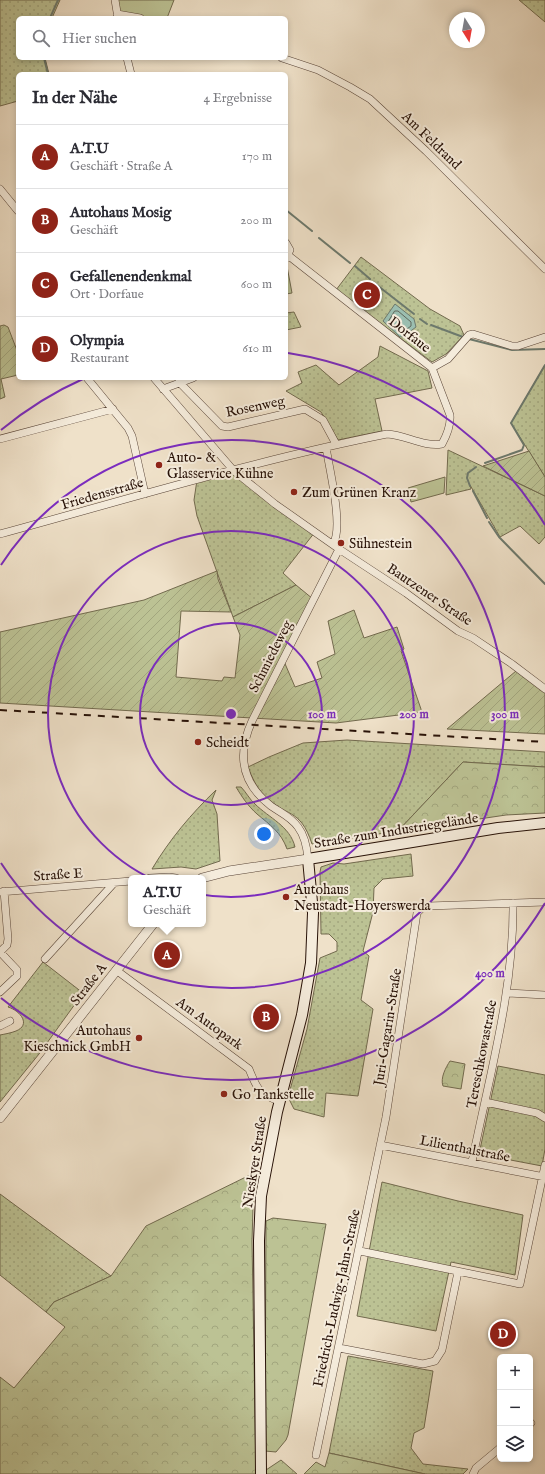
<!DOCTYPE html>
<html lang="de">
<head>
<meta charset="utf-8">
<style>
	body { margin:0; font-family:"IM FELL English",serif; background:#f2f2f3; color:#2b2b33 }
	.controls { position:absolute; right:12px; bottom:12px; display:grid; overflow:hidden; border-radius:6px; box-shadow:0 2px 6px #0003 }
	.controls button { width:36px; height:36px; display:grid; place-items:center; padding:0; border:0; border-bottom:1px solid #e1e1e2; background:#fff; color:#2b2b33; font:20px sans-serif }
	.compass { position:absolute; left:449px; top:12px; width:36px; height:36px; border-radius:50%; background:#fff; box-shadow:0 2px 6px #0003; rotate:169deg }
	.you { position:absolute; left:264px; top:834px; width:14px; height:14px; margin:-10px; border:3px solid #fff; border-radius:50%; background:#1a73e8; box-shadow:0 0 0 6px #1a73e833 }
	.badge { display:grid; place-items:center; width:26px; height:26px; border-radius:50%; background:#8f2418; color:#fff; font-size:13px; font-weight:700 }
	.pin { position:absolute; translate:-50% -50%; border:2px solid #fff; box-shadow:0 1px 4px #0006 }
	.popup { position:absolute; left:128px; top:875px; width:78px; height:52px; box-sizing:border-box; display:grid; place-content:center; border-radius:6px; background:#fff; filter:drop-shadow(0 1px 3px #0005); font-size:13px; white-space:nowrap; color:#7c7c81 }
	.popup b { font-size:15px; color:#2b2b33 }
	.popup::after { content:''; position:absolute; left:50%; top:100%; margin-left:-8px; border:8px solid transparent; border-top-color:#fff }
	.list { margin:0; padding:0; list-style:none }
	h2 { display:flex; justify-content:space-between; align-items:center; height:52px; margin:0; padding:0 16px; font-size:17px }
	h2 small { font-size:13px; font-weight:400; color:#7c7c81 }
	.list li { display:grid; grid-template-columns:26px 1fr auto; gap:12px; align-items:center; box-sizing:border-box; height:64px; padding:0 16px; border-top:1px solid #e1e1e2 }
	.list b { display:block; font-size:15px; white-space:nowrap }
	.list p { margin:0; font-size:13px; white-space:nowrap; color:#7c7c81 }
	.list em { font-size:13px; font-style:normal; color:#7c7c81 }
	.icon { flex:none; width:22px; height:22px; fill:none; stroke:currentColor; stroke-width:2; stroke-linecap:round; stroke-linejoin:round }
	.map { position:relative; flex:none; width:545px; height:1474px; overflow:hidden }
	.search { position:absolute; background:#fff; box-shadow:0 2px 6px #0003; left:16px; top:16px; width:272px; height:44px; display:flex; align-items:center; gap:10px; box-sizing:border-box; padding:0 14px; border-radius:6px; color:#7c7c81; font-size:15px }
	.panel { position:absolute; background:#fff; box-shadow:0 2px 6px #0003; left:16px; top:72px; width:272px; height:308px; border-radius:6px }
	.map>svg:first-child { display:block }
	.grass { fill:url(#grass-dots); stroke:#726a4e }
	.forest { fill:url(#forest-crowns); stroke:#726a4e }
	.garden { fill:url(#garden-furrows); stroke:#726a4e }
	.pitch { fill:#bcc294; stroke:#726a4e }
	.water { fill:#9bbeb0; stroke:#6d796c }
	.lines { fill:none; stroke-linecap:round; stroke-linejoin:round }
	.shore { stroke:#61685c; stroke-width:1 }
	.stream { stroke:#6d796c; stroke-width:2 }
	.minor-casing { stroke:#594538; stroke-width:8 }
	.tertiary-casing { stroke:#594538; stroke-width:10 }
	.secondary-casing { stroke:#271107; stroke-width:12 }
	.minor { stroke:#f5ecdc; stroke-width:7 }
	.tertiary { stroke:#f5ecdc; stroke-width:9 }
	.secondary { stroke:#f5ecdc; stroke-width:10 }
	.rail { stroke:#271107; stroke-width:2; stroke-dasharray:7 7; stroke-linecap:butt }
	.ring { fill:none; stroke:#7b2cbf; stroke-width:2 }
	.poi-dot { fill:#8f2418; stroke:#f5ecdc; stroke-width:1.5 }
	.labels { text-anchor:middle; stroke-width:4; stroke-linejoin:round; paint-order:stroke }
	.street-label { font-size:14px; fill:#271107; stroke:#f5ecdc }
	.poi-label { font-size:14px; fill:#271107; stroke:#f5ecdc; text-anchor:start }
	.centre { fill:#7b2cbf; stroke:#f5ecdc; stroke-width:2 }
	.ring-label { font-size:12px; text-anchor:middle; font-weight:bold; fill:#7b2cbf; stroke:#f5ecdc; stroke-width:4; stroke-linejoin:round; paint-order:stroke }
</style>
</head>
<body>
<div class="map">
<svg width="545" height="1474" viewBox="0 0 545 1474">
	<defs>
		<pattern id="grass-dots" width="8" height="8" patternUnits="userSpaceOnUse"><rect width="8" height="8" fill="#bcc294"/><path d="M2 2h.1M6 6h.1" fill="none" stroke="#a2a67e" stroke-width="1.8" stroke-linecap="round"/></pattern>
		<pattern id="forest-crowns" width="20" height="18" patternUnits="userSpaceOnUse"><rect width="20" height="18" fill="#bcc294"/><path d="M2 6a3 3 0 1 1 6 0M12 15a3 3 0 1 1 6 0" fill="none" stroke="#a2a67e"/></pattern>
		<pattern id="garden-furrows" width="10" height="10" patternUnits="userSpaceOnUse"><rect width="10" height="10" fill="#bcc294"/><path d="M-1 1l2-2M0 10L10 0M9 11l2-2" fill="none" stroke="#a2a67e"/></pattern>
	</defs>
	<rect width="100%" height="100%" fill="#efe1c9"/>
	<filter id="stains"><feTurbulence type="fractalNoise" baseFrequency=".005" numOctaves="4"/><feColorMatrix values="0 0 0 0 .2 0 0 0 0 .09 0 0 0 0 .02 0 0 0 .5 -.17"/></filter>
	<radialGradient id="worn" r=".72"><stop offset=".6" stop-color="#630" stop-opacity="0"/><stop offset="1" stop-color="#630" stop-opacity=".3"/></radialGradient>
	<path class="grass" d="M0,0h60l-8,18h-34v40h27l4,16h-31v27l-18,5z
		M519,0h26v22z
		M361,257l69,52 30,17 4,9 -18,19 -14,8 -96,-72z
		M294,312l7,15 -15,3v-17z
		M380,346l48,25 4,17 -57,11 7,32 -44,9 -17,-28 -35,-21 16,-8 -4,-11 18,-7 23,20 39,-28z
		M545,365v112l-34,-54z
		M448,450l97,46v41l-6,7 -19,-18 -20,11 -30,-52 1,4 -25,6z
		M233,471l82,61 -32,41 13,12 -63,32 -36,-101 -3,-16 3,-20z
		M347,740l198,12v15l-82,-5 -65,69 -86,13c-12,-37 -26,-26 -48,-49 -8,-8 -12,-18 -16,-28l21,-10 34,-14z
		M236,787h5c5,5 9,13 14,17 14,14 35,22 40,43l-8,2c-6,-17 -17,-24 -30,-35 -9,-8 -15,-17 -21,-27z
		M216,790l-4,10 5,14 3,47 -24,8 -15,-2 -29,2c18,-30 39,-55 64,-79z
		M411,854l2,22 -30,3 -9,9 -1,24 -10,39 6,5 -8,44 12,9 -15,87 -32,-3 -2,24 -30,-8 -6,-12 19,-68 13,-71 17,-7v-9l-8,-8h-8l-1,-62 1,-5 12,-4 11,1z
		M43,962l40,31 -44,61 -39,48v-67c5,-1 11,-2 16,-4 15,-6 5,-20 -8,-24z
		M498,1066l47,9v74l-3,17 -63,-12z
		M382,1182l76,19 65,14 -8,60 -64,-13 -15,69 -79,-15z
		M0,1194l111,82 -57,26 -8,10 -46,-37z
		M348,1356l85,15 -9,57 -10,5 -3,15 12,16 45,5 -5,5h-38l-96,-21z"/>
	<path class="forest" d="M463,762l82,5v46l-39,2 -108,16z
		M450,1061l15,3 -4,25 -18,-3c-3,-8 3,-19 7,-25z
		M254,1173l-2,68 4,233h-256v-97l14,11 51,-61 -19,-15 8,-10 57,-26 35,-50z
		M273,1218l53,6 -38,211 -2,5 -10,12 -11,-1 1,-230z
		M329,1453l96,21h-121l12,-12 9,5z
		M281,1460l16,14h-31v-4z"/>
	<path class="garden" d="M4,325l4,2 10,26v22l-17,4 4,18 -5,2v-73z
		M529,451l16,26v19l-62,-30z
		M217,571l1,8 13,33 -50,-1 -5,66 46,4 2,-4 11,1 5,-43 -7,-18 63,-32 17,14 -30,60 12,28 27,-9 -5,-16 18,-8 -7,-33 26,-11 10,28 33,-11 7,22 -3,2 21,61 -86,11 -336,-20v-71l144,-32z
		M516,671l29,20v43l-98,-5z"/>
	<path class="pitch" d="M115,0h59l-7,18h-26l-24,-4z
		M286,261l6,32 -6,1z
		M445,477l-1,16 -33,9 -3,-14z"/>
	<path class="water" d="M395,304l19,15 2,8 -12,9 -4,1 -17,-16z"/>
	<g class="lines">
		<path class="shore" d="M395,311h3l13,11v4l-8,6 -14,-11z"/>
		<path class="stream" d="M50,18l8,-18
			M44,58l4,16
			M286,210l26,21
			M319,238l31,25
			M355,266l15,13
			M373,282l41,32
			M420,319l7,5
			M431,325l32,12
			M469,339l43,11 33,-1
			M485,463l37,-13 2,-5 -13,-22 34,-58
			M470,486l-3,-8 1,-5 8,-6
			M473,491l14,27
			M489,522l10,15 46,47"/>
		<defs>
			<path id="minor" d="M115,0l3,18
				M117,14l23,4
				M127,58l4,16
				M282,58l36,12 32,17 20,12 56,52 119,118
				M0,189l18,22
				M286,243l4,7 -4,8
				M432,368l16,-9 21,-24 4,-1 39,12h6l27,-9
				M87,378l41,50 4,8 13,58
				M154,378l80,93 41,33 64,45 67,44 52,38 15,7 39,26 33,25
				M179,382l43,44 6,1 77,-18 18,11 13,24
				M163,389l30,-11
				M0,439l113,-30
				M326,447c3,21 18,80 7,97
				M0,534c128,-35 257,-74 387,-100 19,1 36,13 55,10 5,-9 9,-18 8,-29l-18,-47 -143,-112
				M308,859c-1,-11 -3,-23 -10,-32 -7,-10 -17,-14 -27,-21 -30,-23 -34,-52 -19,-85l87,-172
				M150,878l19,-1 7,1
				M0,892l131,-11
				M0,952l7,-7 1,-6 -4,-48
				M0,952l17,18v6l-17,16
				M45,959l69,-76
				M116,970l133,99c8,20 10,25 30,32
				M507,993l38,2
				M0,1026l10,-5
				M485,1102l52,11 8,5
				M380,1145l165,32
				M472,1162c17,-85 42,-171 41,-259
				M360,1251l160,33 25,-119
				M339,1348l84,16 12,-3 7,-11 16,-78
				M530,1424l1,-1
				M316,1455l70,-338 31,-204 5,-5 6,-2 117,-4
				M473,1474l3,-6 24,-20"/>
			<path id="tertiary" d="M202,878l27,-7 79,-12
				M0,1118l153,-194"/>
			<path id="secondary" d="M261,1474l-2,-233 2,-45 16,-84 25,-97 9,-52 2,-50 -5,-54 190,-31 47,-5"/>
		</defs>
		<use href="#minor" class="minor-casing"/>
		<use href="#tertiary" class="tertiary-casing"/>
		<use href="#secondary" class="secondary-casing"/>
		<use href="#minor" class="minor"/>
		<use href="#tertiary" class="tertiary"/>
		<use href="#secondary" class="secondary"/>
		<path class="rail" d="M0,710l545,32"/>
	</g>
	<g class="ring">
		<circle cx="231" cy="714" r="91"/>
		<circle cx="231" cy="714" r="183"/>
		<path d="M1 565A274 274 0 1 1 1 863"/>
		<path d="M545 903A366 366 0 0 1 1 998M1 430A366 366 0 0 1 85 378M288 353A366 366 0 0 1 545 525"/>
	</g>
	<g class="poi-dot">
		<circle cx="159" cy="465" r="4"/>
		<circle cx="294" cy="492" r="4"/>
		<circle cx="341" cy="543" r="4"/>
		<circle cx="198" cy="742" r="4"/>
		<circle cx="286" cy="897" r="4"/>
		<circle cx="139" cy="1038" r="4"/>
		<circle cx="224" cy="1094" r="4"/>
	</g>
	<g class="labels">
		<g class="street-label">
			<text transform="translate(432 140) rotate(44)" y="5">Am Feldrand</text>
			<text transform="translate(410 334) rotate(38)" y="5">Dorfaue</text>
			<text transform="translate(255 406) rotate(-12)" y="5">Rosenweg</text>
			<text transform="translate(102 493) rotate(-16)" y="5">Friedensstraße</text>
			<text transform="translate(430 594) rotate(34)" y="5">Bautzener Straße</text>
			<text transform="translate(270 656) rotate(-63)" y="5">Schmiedeweg</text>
			<text transform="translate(396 830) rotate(-9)" y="5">Straße zum Industriegelände</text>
			<text transform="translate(58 874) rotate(-4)" y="5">Straße E</text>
			<text transform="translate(88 984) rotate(-52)" y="5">Straße A</text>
			<text transform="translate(210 1023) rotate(36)" y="5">Am Autopark</text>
			<text transform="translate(387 1027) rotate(-81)" y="5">Juri-Gagarin-Straße</text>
			<text transform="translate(481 1054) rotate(-79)" y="5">Tereschkowastraße</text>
			<text transform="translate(465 1148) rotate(11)" y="5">Lilienthalstraße</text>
			<text transform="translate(254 1162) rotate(-81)" y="5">Nieskyer Straße</text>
			<text transform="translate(336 1298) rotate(-78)" y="5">Friedrich-Ludwig-Jahn-Straße</text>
		</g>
		<g class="poi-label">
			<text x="167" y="462">Auto- &amp;<tspan x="167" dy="16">Glasservice Kühne</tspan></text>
			<text x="302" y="497">Zum Grünen Kranz</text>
			<text x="349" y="548">Sühnestein</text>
			<text x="206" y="747">Scheidt</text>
			<text x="294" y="894">Autohaus<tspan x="294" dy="16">Neustadt-Hoyerswerda</tspan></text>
			<text x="131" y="1035" text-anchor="end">Autohaus<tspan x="131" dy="16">Kieschnick GmbH</tspan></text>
			<text x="232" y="1099">Go Tankstelle</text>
		</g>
	</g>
	<circle cx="231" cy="714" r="6" class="centre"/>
	<g class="ring-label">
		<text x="322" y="718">100 m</text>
		<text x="414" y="718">200 m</text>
		<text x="505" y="718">300 m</text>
		<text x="490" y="977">400 m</text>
	</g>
	<rect width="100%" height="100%" filter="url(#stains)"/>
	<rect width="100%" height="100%" fill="url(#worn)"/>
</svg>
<div class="controls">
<button>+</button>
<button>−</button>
<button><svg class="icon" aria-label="layers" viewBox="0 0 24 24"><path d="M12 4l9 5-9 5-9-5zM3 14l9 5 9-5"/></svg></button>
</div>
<svg class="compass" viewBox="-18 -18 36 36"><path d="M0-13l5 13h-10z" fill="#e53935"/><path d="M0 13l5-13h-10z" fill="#7c7c81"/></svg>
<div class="you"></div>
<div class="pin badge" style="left:167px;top:955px">A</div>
<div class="popup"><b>A.T.U</b>Geschäft</div>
<div class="pin badge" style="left:266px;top:1017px">B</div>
<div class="pin badge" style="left:367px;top:295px">C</div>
<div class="pin badge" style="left:503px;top:1334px">D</div>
<div class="search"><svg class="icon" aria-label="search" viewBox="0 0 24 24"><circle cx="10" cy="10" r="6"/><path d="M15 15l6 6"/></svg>Hier suchen</div>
<section class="panel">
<h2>In der Nähe<small>4 Ergebnisse</small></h2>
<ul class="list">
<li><span class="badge">A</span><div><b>A.T.U</b><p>Geschäft · Straße A</p></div><em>170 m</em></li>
<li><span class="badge">B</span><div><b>Autohaus Mosig</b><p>Geschäft</p></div><em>200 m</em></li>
<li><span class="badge">C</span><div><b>Gefallenendenkmal</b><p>Ort · Dorfaue</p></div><em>600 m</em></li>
<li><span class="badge">D</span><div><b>Olympia</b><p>Restaurant</p></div><em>610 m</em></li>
</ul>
</section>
</div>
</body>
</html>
